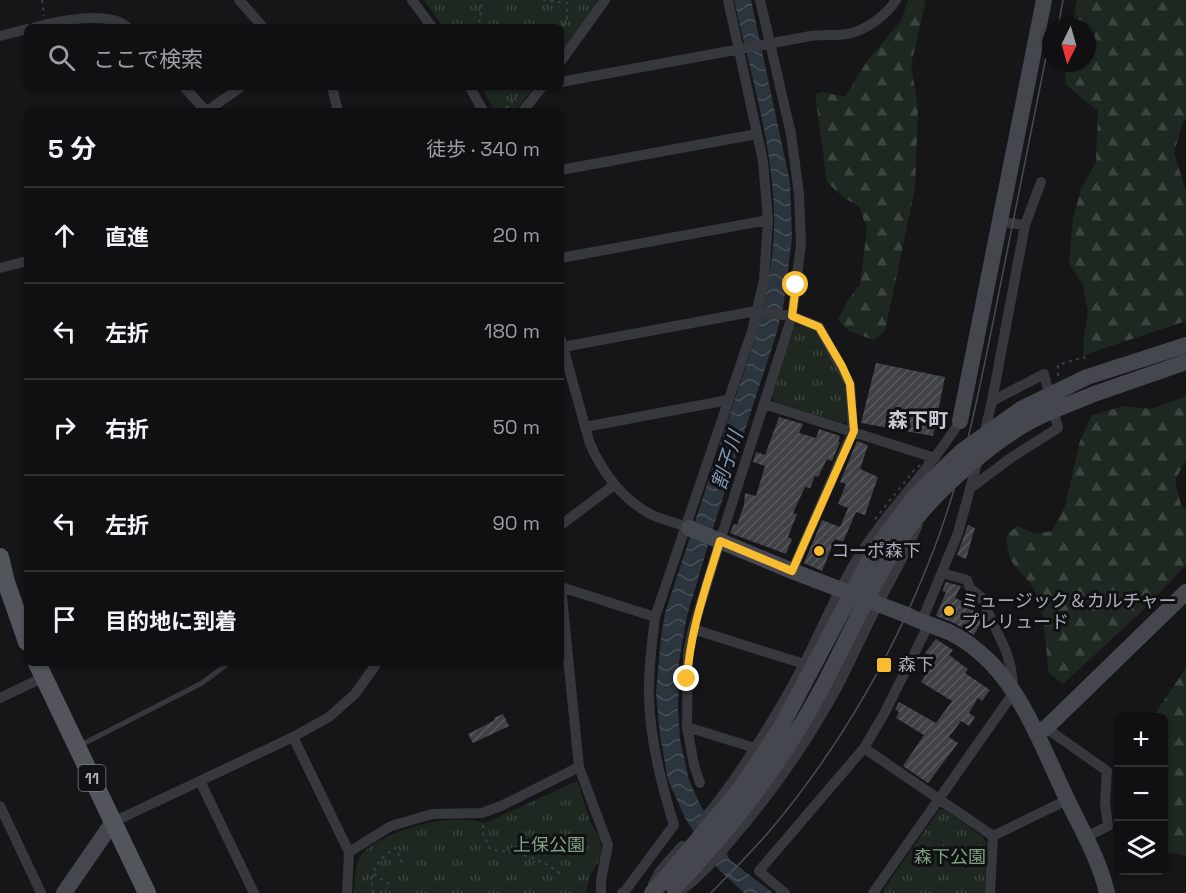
<!DOCTYPE html>
<html lang="ja">
<head>
<meta charset="utf-8">
<style>
	body { margin:0; font-family:"Space Grotesk","Noto Sans JP",sans-serif; background:#19191c; color:#f1f3f6 }
	.controls { position:absolute; right:18px; bottom:18px; display:grid; overflow:hidden; border-radius:9px; box-shadow:0 2px 4px #0004 }
	.controls button { width:54px; height:54px; display:grid; place-items:center; padding:0; border:0; border-bottom:2px solid #303033; background:#101013; color:#f1f3f6; font:30px sans-serif }
	.compass { position:absolute; left:1042px; top:18px; width:54px; height:54px; border-radius:50%; background:#101013; box-shadow:0 2px 4px #0004; rotate:185deg }
	.stop { position:absolute; width:18px; height:18px; margin:-14px; border:4px solid #f7bc2f; border-radius:50%; background:#fff }
	.stop.end { background:#f7bc2f; border-color:#fff; box-shadow:0 2px 6px #0008 }
	.list { margin:0; padding:0; list-style:none }
	h2 { display:flex; justify-content:space-between; align-items:center; height:78px; margin:0; padding:0 24px; font-size:26px }
	h2 small { font-size:20px; font-weight:400; color:#9c9da0 }
	.list li { display:grid; grid-template-columns:39px 1fr auto; gap:18px; align-items:center; box-sizing:border-box; height:96px; padding:0 24px; border-top:2px solid #303033 }
	.list b { display:block; font-size:22px; white-space:nowrap }
	.list em { font-size:20px; font-style:normal; color:#9c9da0 }
	.icon { flex:none; width:33px; height:33px; fill:none; stroke:currentColor; stroke-width:2; stroke-linecap:round; stroke-linejoin:round }
	.map { position:relative; flex:none; width:1186px; height:893px; overflow:hidden }
	.search { position:absolute; background:#101013; box-shadow:0 2px 4px #0004; left:24px; top:24px; width:540px; height:66px; display:flex; align-items:center; gap:15px; box-sizing:border-box; padding:0 21px; border-radius:9px; color:#9c9da0; font-size:22px }
	.panel { position:absolute; background:#101013; box-shadow:0 2px 4px #0004; left:24px; top:108px; width:540px; height:558px; border-radius:9px }
	.map>svg:first-child { display:block }
	.forest { fill:url(#forest-firs) }
	.park { fill:url(#park-tufts) }
	.water { fill:url(#water-waves) }
	.building { fill:url(#building-hatch) }
	.lines { fill:none; stroke-linecap:round; stroke-linejoin:round }
	.path { stroke:#3d3f45; stroke-width:2; stroke-dasharray:3 4.5; stroke-linecap:butt }
	.lane { stroke:#37383e; stroke-width:5 }
	.street { stroke:#37383e; stroke-width:10 }
	.secondary { stroke:#45474e; stroke-width:16 }
	.primary { stroke:#53555d; stroke-width:18 }
	.tram { stroke:#4a4c53; stroke-width:1.5 }
	.path-bridge { stroke:#3d3f45; stroke-width:2; stroke-dasharray:3 4.5; stroke-linecap:butt }
	.secondary-bridge { stroke:#45474e; stroke-width:16 }
	.route { stroke:#f7bc2f; stroke-width:8 }
	.poi-dot { fill:#f7bc2f; stroke:#111114; stroke-width:2 }
	.labels { text-anchor:middle; stroke-width:6; stroke-linejoin:round; paint-order:stroke }
	.shield { fill:#111114; stroke:#7b7e88; stroke-width:1.5 }
	.shield-label { font-size:16px; font-weight:bold; fill:#a8adb9 }
	.poi-label { font-size:18px; fill:#a8adb9; stroke:#111114; text-anchor:start }
	.park-label { font-size:18px; fill:#7ea482; stroke:#111114 }
	.neighbourhood-label { font-size:20px; font-weight:bold; fill:#c9ccd5; stroke:#111114 }
	.water-label { font-size:20px; font-style:italic; fill:#7e99b5; stroke:#111114 }
</style>
</head>
<body>
<div class="map">
<svg width="1186" height="893" viewBox="0 0 1186 893">
	<defs>
		<pattern id="forest-firs" width="22" height="20" patternUnits="userSpaceOnUse" patternTransform="scale(1.5)"><rect width="22" height="20" fill="#1e2720"/><path d="M5 1l3.5 6h-7zM16 11l3.5 6h-7z" fill="#3c443e"/></pattern>
		<pattern id="park-tufts" width="24" height="20" patternUnits="userSpaceOnUse" patternTransform="scale(1.5)"><rect width="24" height="20" fill="#1e2720"/><path d="M3 7l-1-3M5 7V3M7 7l1-3M15 17l-1-3M17 17v-4M19 17l1-3" fill="none" stroke="#3c443e"/></pattern>
		<pattern id="water-waves" width="16" height="10" patternUnits="userSpaceOnUse" patternTransform="scale(1.5)"><rect width="16" height="10" fill="#2c353d"/><path d="M0 5q4-4 8 0t8 0" fill="none" stroke="#485057"/></pattern>
		<pattern id="building-hatch" width="6" height="6" patternUnits="userSpaceOnUse" patternTransform="scale(1.5)"><rect width="6" height="6" fill="#404146"/><path d="M-1 1l2-2M0 6l6-6M5 7l2-2" fill="none" stroke="#595a5f"/></pattern>
	</defs>
	<rect width="100%" height="100%" fill="#161619"/>
	<path class="forest" d="M908,0h18l-15,65 7,43 -3,80 -30,143 -11,9 -25,-9 -11,-11 9,-19 13,-16 7,-56 -8,-23 -15,-8 -17,-16 -12,-88 8,-2 22,5 22,-36 34,-40z
		M1077,0h109v119l-3,3 -9,30 12,40v129l-102,34 -1,-13 5,-30 -5,-27 -14,-22 4,-45 8,-29 15,-27 2,-51 -33,-27 1,-21h21v-36h-15z
		M1186,396v64l-11,20 6,25 5,6v54l-46,48 -77,71 -14,-11c-3,-21 -4,-55 -11,-74 -9,-30 -33,-25 -31,-65l11,-8 18,8 16,-3 13,-25 15,-65 12,-26 32,-9 28,3z
		M1186,668v188l-22,-5v-133l-11,-1z"/>
	<path class="park" d="M424,0h173l-1,7 -35,45v-25h-118z
		M481,87h53l-19,24h-20z
		M797,325l16,4 4,4 28,46 2,42 -5,2 -67,-21 -4,-5 22,-70z
		M577,781l14,42 9,16 2,17 -13,22 -3,15h-232c1,-12 0,-31 9,-40 26,-25 88,-40 122,-30z
		M944,809l39,28 3,6 -1,50h-100l-1,-4 55,-79z"/>
	<path class="water" d="M734,0h17l39,182 2,56 -8,64 -7,30 -63,193 -27,91 -8,46 -1,47 2,30 9,41 10,22 31,58 43,33h-29l-26,-24 -33,-51 -17,-38 -8,-45 -4,-43 5,-54 4,-25c21,-64 42,-127 62,-191 22,-64 45,-126 47,-194 2,-73 -24,-156 -40,-228z"/>
	<path class="building" d="M876,363l69,14 -12,59 -72,-13z
		M779,417l24,7 -4,9 17,5 3,-9 21,7 -2,6h2l-8,19 -5,-2 -9,18 -3,-1 -5,12 -5,-1 -12,26 4,1 -9,23 4,2 -6,15 -56,-21 4,-9 3,1 7,-20 1,-12 11,3 9,-30 -12,-4 3,-10 9,3z
		M857,441l11,4 -8,24 18,8 -13,38 -9,-3 -13,30 -8,-3 -13,32 -18,-8 18,-43 18,7 8,-19 -10,-4 8,-20 -6,-2z
		M968,525l7,3 -9,31 -9,-4z
		M946,582l15,4 -6,12 9,4 -2,3 19,9 2,4 -9,17 -20,-12 -18,-7 10,-24 -4,-1z
		M936,639l17,11 -4,5 19,14 -3,4 25,17 -8,11 -4,-3 -9,15 6,4 -6,9 -8,-5 -12,16 9,6 -30,40 -25,-17 21,-31 -28,-17 3,-6 -4,-3 4,-7 37,21 16,-22 -31,-19 15,-22 -11,-7z
		M503,714l6,12 -36,17 -5,-9 27,-14 -1,-2z"/>
	<g class="lines">
		<path class="path" d="M42,0l2,16
			M543,0l24,3v16l-6,10
			M476,27h3l3,-27
			M499,111l10,-5 13,-19
			M1058,376v-11l26,-8 3,5
			M665,620l17,6
			M483,825v8l7,16c29,4 47,7 71,25
			M374,874l19,13
			M373,893c-5,-20 6,-36 23,-45l6,15"/>
		<path class="lane" d="M79,746l123,-63 27,-20"/>
		<path class="street" d="M239,0l24,27
			M412,0l20,27
			M35,27c23,-6 74,-17 92,0
			M0,36l27,-7
			M561,61l44,-61
			M561,82l244,-45c14,-3 28,-1 42,-3 18,-3 40,-19 49,-34
			M184,87l22,24
			M332,87l6,24
			M470,87l13,24
			M207,111l34,-24
			M523,111l19,-24
			M561,170l196,-36
			M1000,222l25,3
			M561,258l207,-38
			M0,268l27,-7
			M561,340l29,104c13,29 33,56 62,71 12,5 25,8 37,13
			M563,347l193,-36 36,5 27,11 31,57 3,47 -61,140
			M764,404l171,54
			M585,427l143,-27
			M984,435l8,-34 33,-176 16,-43
			M972,487l40,-30 46,-29 -14,-54 -52,27
			M561,525l53,-40
			M561,587l18,180 29,78 -7,35v13
			M561,587l94,30
			M921,623l37,-90 21,-77
			M693,629l111,35
			M0,698l44,-21
			M687,727l68,21
			M1046,728l61,43 -2,32 3,23 -22,11
			M293,737l56,115
			M864,748l129,88 74,-36
			M200,781l54,112
			M700,783l-6,-18 -7,-38 1,-75 5,-23 27,-88 72,-225 9,-72 -2,-50 -8,-60 -31,-134
			M0,806l41,87
			M113,822l180,-85 36,-20 26,-23 22,-31
			M701,823c39,-48 73,-102 102,-157 17,-34 32,-69 51,-102 31,-52 75,-92 106,-143
			M653,884l7,-13 22,-25
			M347,893l2,-41 42,-26 41,-12 50,-1 19,-7 78,-39
			M622,893l3,-2 49,-66c-13,-42 -24,-85 -25,-128 -1,-27 3,-53 6,-80l97,-286 12,-51 4,-60 -5,-59 -35,-161
			M677,893c22,-14 38,-34 55,-54 41,-47 77,-100 107,-155 13,-26 25,-52 38,-78 14,-28 30,-53 41,-82
			M785,893l-26,-22 105,-123 20,-34 44,-88
			M873,893l141,-201 -3,-24 -5,-17 -25,-54 -11,-9 -3,-8 -25,-7
			M990,893l3,-57"/>
		<path class="secondary" d="M1087,377l99,-32
			M1094,394l92,-32
			M960,421l84,-421
			M689,528l103,43 115,44c13,7 28,11 42,17 15,7 29,18 41,30 34,34 55,91 76,135 15,32 33,61 41,96
			M1036,733l10,-5 140,-136
			M64,893l49,-71
			M652,893l11,-12"/>
		<path class="primary" d="M0,557l6,25 21,60
			M37,663l110,230"/>
		<path class="tram" d="M1058,27l5,-27
			M711,893c21,-22 43,-43 62,-66 68,-82 123,-178 161,-278 31,-81 47,-167 64,-252 17,-89 35,-177 53,-265"/>
		<path class="path-bridge" d="M875,519l41,-51 26,-18"/>
		<path class="secondary-bridge" d="M663,881l77,-92 40,-60 93,-176 42,-57 47,-45 59,-42 66,-32
			M674,888c57,-59 109,-127 148,-200 30,-56 54,-117 92,-167 27,-34 79,-80 117,-100 20,-11 42,-18 63,-27"/>
	</g>
	<g class="lines">
		<path class="route" d="M687,679c3,-48 19,-92 33,-138l72,30 62,-140 -4,-47 -8,-18 -23,-39 -27,-11 4,-31"/>
	</g>
	<g class="poi-dot">
		<circle cx="819" cy="551" r="6"/>
		<circle cx="949" cy="611" r="6"/>
		<rect x="876" y="657" width="16" height="16" rx="3"/>
	</g>
	<g class="labels">
		<rect class="shield" x="78.5" y="765" width="27" height="26" rx="4.5"/>
		<g class="shield-label">
			<text x="92" y="784">11</text>
		</g>
		<g class="poi-label">
			<text x="831" y="557">コーポ森下</text>
			<text x="961" y="607">ミュージック＆カルチャー<tspan x="961" dy="21">プレリュード</tspan></text>
			<text x="898" y="671">森下</text>
		</g>
		<g class="park-label">
			<text x="549" y="851">上保公園</text>
			<text x="950" y="863">森下公園</text>
		</g>
		<g class="neighbourhood-label">
			<text x="918" y="427">森下町</text>
		</g>
		<g class="water-label">
			<text transform="translate(727 460) rotate(-72)" y="7">割子川</text>
		</g>
	</g>
</svg>
<div class="controls">
<button>+</button>
<button>−</button>
<button><svg class="icon" aria-label="layers" viewBox="0 0 24 24"><path d="M12 4l9 5-9 5-9-5zM3 14l9 5 9-5"/></svg></button>
</div>
<svg class="compass" viewBox="-18 -18 36 36"><path d="M0-13l5 13h-10z" fill="#e53935"/><path d="M0 13l5-13h-10z" fill="#9c9da0"/></svg>
<div class="stop" style="left:796px;top:285px"></div>
<div class="stop end" style="left:687px;top:679px"></div>
<div class="search"><svg class="icon" aria-label="search" viewBox="0 0 24 24"><circle cx="10" cy="10" r="6"/><path d="M15 15l6 6"/></svg>ここで検索</div>
<section class="panel">
<h2>5 分<small>徒歩 · 340 m</small></h2>
<ul class="list">
<li><svg class="icon" aria-label="ahead" viewBox="0 0 24 24"><path d="M12 20V5M6 11l6-6 6 6"/></svg><div><b>直進</b></div><em>20 m</em></li>
<li><svg class="icon" aria-label="left" viewBox="0 0 24 24"><path d="M17 20v-9H6M10 6l-5 5 5 5"/></svg><div><b>左折</b></div><em>180 m</em></li>
<li><svg class="icon" aria-label="right" viewBox="0 0 24 24"><path d="M7 20v-9h11M14 6l5 5-5 5"/></svg><div><b>右折</b></div><em>50 m</em></li>
<li><svg class="icon" aria-label="left" viewBox="0 0 24 24"><path d="M17 20v-9H6M10 6l-5 5 5 5"/></svg><div><b>左折</b></div><em>90 m</em></li>
<li><svg class="icon" aria-label="arrive" viewBox="0 0 24 24"><path d="M6 21V4h12l-3 4 3 4H6"/></svg><div><b>目的地に到着</b></div></li>
</ul>
</section>
</div>
</body>
</html>
